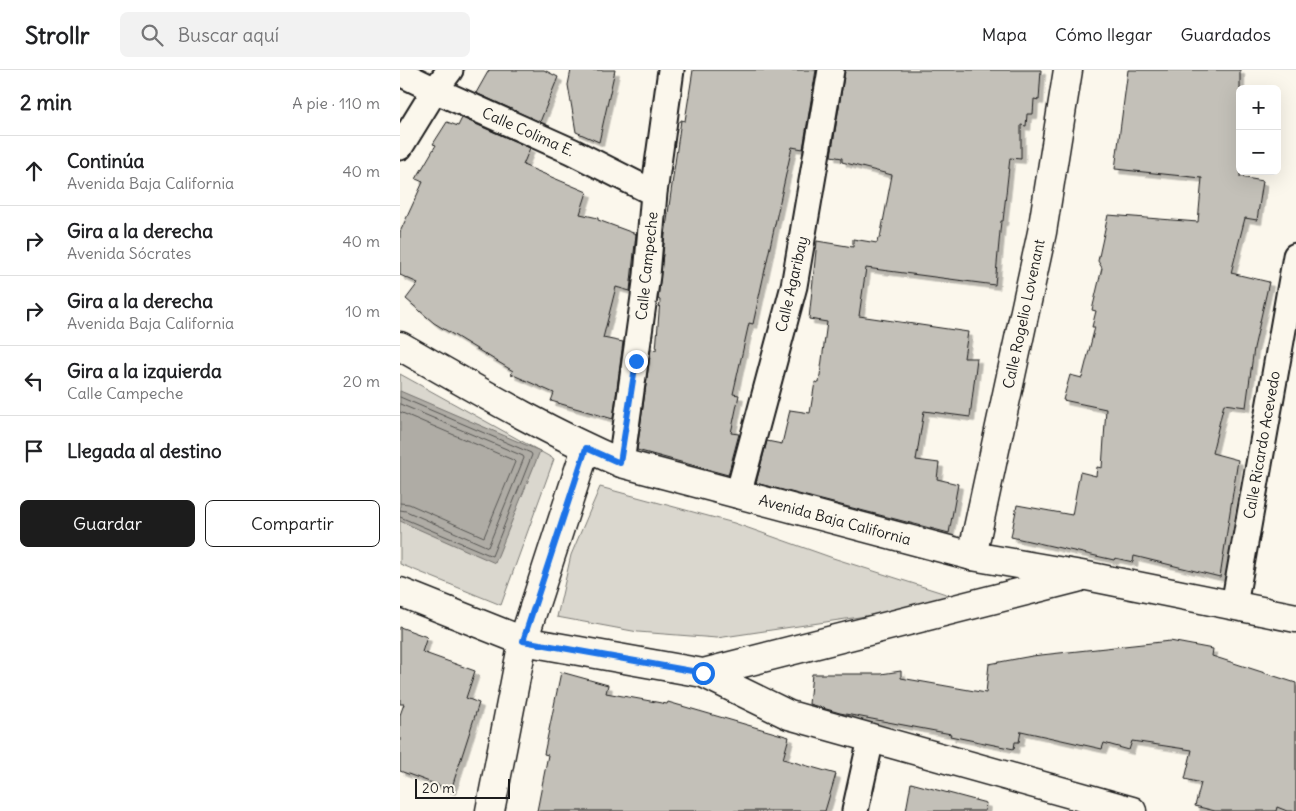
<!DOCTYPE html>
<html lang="es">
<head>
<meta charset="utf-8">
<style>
	body { margin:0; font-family:Delius,sans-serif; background:#f2f2f2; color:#202124 }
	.controls { position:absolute; right:15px; top:15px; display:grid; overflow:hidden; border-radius:8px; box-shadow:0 5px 20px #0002 }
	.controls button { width:45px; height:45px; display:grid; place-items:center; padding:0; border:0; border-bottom:1px solid #e0e0e0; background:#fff; color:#202124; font:25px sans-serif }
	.scale { position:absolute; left:15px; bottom:12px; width:95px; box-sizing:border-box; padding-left:5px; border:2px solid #1c1c1c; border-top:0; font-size:14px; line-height:18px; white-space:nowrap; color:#1c1c1c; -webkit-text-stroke:4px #fbf7ec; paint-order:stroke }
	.stop { position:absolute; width:15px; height:15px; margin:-11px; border:4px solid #1a73e8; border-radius:50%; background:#fff }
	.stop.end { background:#1a73e8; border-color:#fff; box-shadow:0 1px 5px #0008 }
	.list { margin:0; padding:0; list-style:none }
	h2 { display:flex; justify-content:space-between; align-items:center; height:65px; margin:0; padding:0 20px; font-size:21px }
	h2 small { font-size:16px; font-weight:400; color:#757577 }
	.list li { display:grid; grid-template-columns:32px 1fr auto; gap:15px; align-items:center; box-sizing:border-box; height:70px; padding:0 20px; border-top:1px solid #e0e0e0 }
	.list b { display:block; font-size:19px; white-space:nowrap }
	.list p { margin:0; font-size:16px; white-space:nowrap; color:#757577 }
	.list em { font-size:16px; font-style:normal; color:#757577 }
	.actions { display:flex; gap:10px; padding:15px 20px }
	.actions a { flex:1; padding:11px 0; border:1px solid #1c1c1c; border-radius:8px; text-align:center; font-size:18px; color:#1c1c1c }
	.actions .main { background:#1c1c1c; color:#fff }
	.icon { flex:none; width:28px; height:28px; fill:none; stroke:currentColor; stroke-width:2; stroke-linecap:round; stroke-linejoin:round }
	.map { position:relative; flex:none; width:896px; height:741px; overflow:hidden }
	header { display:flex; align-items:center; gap:30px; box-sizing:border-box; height:70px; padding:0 25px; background:#fff; border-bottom:1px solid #e0e0e0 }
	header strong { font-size:24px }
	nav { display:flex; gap:28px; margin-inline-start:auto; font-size:18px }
	.search { width:350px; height:45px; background:#f2f2f2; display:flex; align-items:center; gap:12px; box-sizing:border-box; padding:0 18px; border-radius:8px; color:#757577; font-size:19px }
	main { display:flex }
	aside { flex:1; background:#fff }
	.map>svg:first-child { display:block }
	.green { fill:#dad7ce; stroke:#7b7a75 }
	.water { fill:#afaca5; stroke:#74726e }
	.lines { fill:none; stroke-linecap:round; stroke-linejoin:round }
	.shore { stroke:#575653; stroke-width:1 }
	.building { fill:#c3c0b8; stroke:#1c1c1c; filter:url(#shadow) }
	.minor-casing { stroke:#1c1c1c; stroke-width:29 }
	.tertiary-casing { stroke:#1c1c1c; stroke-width:31 }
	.secondary-casing { stroke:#1c1c1c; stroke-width:31 }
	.minor { stroke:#fbf7ec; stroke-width:25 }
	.tertiary { stroke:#fbf7ec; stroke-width:28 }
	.secondary { stroke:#fbf7ec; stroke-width:28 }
	.route { stroke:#1a73e8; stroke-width:6 }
	.labels { text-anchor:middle; stroke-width:4; stroke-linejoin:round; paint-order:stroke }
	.street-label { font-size:15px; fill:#1c1c1c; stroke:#fbf7ec }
</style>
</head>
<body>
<header>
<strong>Strollr</strong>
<div class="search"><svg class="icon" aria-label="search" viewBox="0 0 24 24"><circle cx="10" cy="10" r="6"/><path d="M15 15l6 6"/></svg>Buscar aquí</div>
<nav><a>Mapa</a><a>Cómo llegar</a><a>Guardados</a></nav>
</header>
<main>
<aside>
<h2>2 min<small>A pie · 110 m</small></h2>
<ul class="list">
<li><svg class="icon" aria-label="ahead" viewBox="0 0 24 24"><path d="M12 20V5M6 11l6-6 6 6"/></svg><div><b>Continúa</b><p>Avenida Baja California</p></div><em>40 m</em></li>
<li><svg class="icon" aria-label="right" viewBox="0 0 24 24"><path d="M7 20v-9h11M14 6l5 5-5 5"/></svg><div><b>Gira a la derecha</b><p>Avenida Sócrates</p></div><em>40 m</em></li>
<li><svg class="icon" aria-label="right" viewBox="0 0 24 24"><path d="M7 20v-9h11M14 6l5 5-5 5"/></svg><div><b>Gira a la derecha</b><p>Avenida Baja California</p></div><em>10 m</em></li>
<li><svg class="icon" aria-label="left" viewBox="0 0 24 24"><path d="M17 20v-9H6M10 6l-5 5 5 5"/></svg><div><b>Gira a la izquierda</b><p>Calle Campeche</p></div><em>20 m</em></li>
<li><svg class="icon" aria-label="arrive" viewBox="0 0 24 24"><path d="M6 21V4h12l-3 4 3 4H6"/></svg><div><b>Llegada al destino</b></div></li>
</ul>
<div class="actions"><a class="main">Guardar</a><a>Compartir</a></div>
</aside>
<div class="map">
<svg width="896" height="741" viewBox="0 0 896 741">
	<defs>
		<filter id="shadow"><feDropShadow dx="4.5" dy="4.5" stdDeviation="0" flood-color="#0004"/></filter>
	</defs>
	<rect width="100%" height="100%" fill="#fbf7ec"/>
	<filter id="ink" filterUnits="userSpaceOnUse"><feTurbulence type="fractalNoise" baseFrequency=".02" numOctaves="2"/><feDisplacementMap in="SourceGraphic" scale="10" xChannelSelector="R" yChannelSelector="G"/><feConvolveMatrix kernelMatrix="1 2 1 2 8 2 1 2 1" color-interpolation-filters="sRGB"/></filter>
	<g filter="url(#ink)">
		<path class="green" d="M0,304l154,85 -53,146 -101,-41z
			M200,417l134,36 99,35 135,43 -251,37 -79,-6 -81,-15 14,-62z"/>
		<path class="water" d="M0,321l140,60 -45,112 -95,-42z"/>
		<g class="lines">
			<path class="shore" d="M0,327l131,56 1,2 -40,101 -92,-39
				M0,334l123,52 1,2 -36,89 -82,-36 -6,-1
				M0,342l113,48 2,2 -31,75 -75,-33 -9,-1"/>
		</g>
		<path class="building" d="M89,0h55l14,7 -18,45 -64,-29z
			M171,0h44l-16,72 -23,-10 -8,-47z
			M293,0h123l-13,79 -11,-2 -39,177 -4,-1 -16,71 6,1 -8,38 8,1 -11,41 -91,-25 14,-101 5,1 4,-50 -2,-1 7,-64 16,-115 4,1z
			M445,0h196l-2,30 -5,-1 -1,15h-6l-1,12 -5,-1v34l-11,-1 -7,63h-2l-6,64 -129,-17 -7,48 109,16 -4,26h13l-7,59 -46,-6 -8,49 23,3 -2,16 21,5 -9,49 -193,-50 11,-42 15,3 8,-34 20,3 5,-31 4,1 8,-61 -18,-3 8,-78 36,6v-8l24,4 1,-5h2l12,-63 -50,-13v-4l-11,-2z
			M728,0h112v107l23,4 -6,39 -12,-2 -14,55 38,9 -15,66 -8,59 -22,-3 -12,49 26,7 -18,117 -86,-21 -1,6 -18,-4 -1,2 -103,-23 6,-32 55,10 8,-43 16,4 1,-9 5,1 4,-59 -43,-9 7,-25 12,3 13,-51h-3l4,-16 -4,-1 10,-42 -4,-7 10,-46 90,7 4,-44 -87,-9z
			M62,48l68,30 -7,17 64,27 -7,22 18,4v2l38,14 -6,57 -14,-4 -13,51 20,4 -10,77 -62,-18 3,-8 -43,-19 2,-3 -79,-48 -28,-24 12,-16 -18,-8v-43l23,-50 -7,-3 20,-34 -3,-1 14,-22 11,4z
			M0,557l27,10 -5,15 53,19 -9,27 13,5 -28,87 -51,-19v-56l4,-11h-4z
			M770,571l43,8 -1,7 84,27v128h-9l-10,-4 -1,4h-61l-20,-5 6,-23 -16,-4 7,-29 -60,-9 -3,9 -25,-7 -2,6 -81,-18 -2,11h-4l-1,7 -64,-13 1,-2 -111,-21 -31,-9 3,-30h69l20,-3v7l85,15 3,-29 43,-8z
			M161,602l47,13 -2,8 61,11 1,-2 121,35 -6,22 53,15 -11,37h-288l11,-56 -4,-1z
			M511,713l75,20 -1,8h-79z"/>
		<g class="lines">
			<defs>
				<path id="minor" d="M0,3l35,17 136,61 83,42
					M0,77l35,-57 15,-20
					M221,393l26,-188 7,-82 17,-123
					M338,425l56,-209 37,-216
					M834,535l62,-349
					M455,741l16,-72"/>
				<path id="tertiary" d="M572,486l70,-324 26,-162
					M90,741l33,-170 63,-193"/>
				<path id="secondary" d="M0,276c72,41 144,84 221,117l351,93 115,20 209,42
					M0,522l123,49 180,32 86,42 343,96
					M303,603l374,-95"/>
			</defs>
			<use href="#minor" class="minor-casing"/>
			<use href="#tertiary" class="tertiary-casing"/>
			<use href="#secondary" class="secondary-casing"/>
			<use href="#minor" class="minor"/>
			<use href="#tertiary" class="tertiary"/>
			<use href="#secondary" class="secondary"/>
		</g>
	</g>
	<g class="lines" filter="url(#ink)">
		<path class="route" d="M236,291l-16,102 -34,-15 -63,193 180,32"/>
	</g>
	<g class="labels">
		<g class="street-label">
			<text transform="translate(128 62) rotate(24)" y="5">Calle Colima E.</text>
			<text transform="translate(247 196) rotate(-84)" y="5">Calle Campeche</text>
			<text transform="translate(392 214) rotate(-77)" y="5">Calle Agaribay</text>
			<text transform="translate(624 244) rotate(-78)" y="5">Calle Rogelio Lovenant</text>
			<text transform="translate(862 375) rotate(-80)" y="5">Calle Ricardo Acevedo</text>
			<text transform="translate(435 450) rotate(15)" y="5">Avenida Baja California</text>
		</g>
	</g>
</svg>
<div class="controls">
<button>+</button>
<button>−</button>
</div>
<div class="scale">20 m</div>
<div class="stop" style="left:303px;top:603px"></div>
<div class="stop end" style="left:236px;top:291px"></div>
</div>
</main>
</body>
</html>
